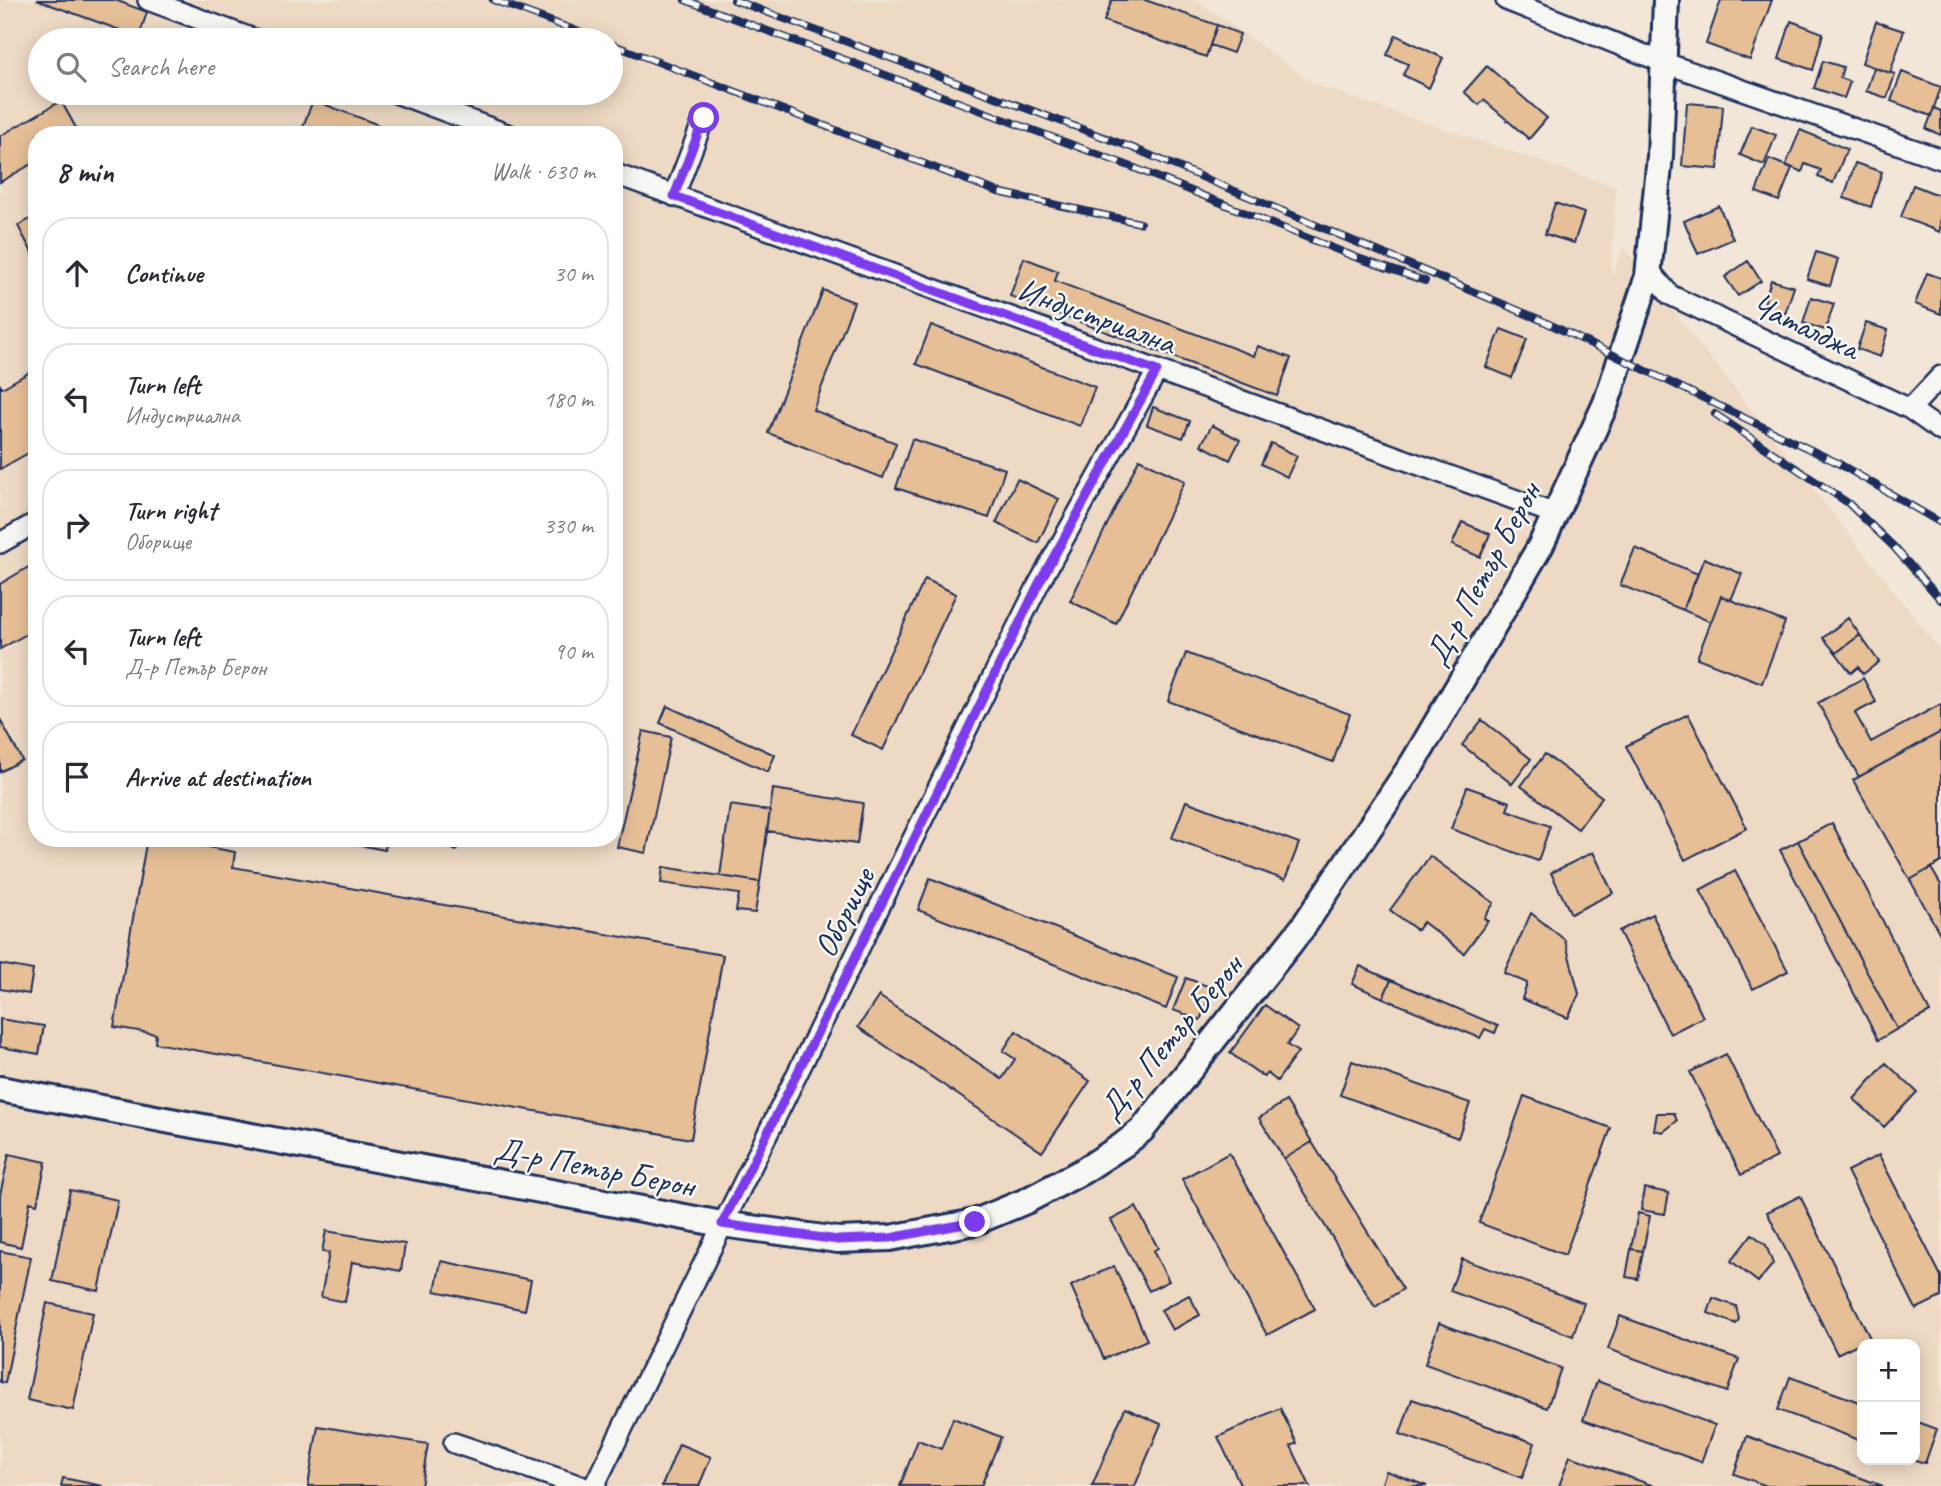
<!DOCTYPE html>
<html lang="en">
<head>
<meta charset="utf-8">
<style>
	body { margin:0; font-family:Caveat,sans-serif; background:#f7f7f7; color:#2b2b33 }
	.controls { position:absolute; right:21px; bottom:21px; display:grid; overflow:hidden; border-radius:14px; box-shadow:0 4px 18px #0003 }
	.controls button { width:63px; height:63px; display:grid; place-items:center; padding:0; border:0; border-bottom:2px solid #e1e1e2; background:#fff; color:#2b2b33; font:35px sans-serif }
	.stop { position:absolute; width:21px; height:21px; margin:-16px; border:5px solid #7c3aed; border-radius:50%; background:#fff }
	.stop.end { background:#7c3aed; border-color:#fff; box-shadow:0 2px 7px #0008 }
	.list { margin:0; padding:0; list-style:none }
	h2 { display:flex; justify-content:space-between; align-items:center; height:91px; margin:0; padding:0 28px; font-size:30px }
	h2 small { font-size:23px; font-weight:400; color:#7c7c81 }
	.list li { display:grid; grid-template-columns:46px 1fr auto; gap:21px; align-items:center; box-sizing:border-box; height:112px; margin:0 14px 14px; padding:0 14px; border:2px solid #e1e1e2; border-radius:28px }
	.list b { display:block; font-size:26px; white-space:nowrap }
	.list p { margin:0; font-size:23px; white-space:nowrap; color:#7c7c81 }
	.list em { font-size:23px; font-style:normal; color:#7c7c81 }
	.icon { flex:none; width:38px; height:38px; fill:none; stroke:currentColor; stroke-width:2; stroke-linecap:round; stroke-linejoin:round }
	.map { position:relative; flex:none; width:1941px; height:1486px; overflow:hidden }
	.search { position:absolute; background:#fff; box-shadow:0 4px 18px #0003; left:28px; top:28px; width:595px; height:77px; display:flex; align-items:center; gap:18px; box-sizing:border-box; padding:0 24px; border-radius:38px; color:#7c7c81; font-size:26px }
	.panel { position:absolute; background:#fff; box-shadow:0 4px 18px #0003; left:28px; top:126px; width:595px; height:721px; border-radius:28px }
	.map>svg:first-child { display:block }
	.built { fill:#eedac4; fill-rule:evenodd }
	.building { fill:#e6bf97; stroke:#1b2f5e; stroke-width:2 }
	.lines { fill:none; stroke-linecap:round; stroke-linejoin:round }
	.minor-casing { stroke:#1b2f5e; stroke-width:24 }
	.tertiary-casing { stroke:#1b2f5e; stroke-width:30 }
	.minor { stroke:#f6f6f2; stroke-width:19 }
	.tertiary { stroke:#f6f6f2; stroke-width:24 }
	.rail-casing { stroke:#1b2f5e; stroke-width:8 }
	.rail { stroke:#f6f6f2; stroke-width:5; stroke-dasharray:16; stroke-linecap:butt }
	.route { stroke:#7c3aed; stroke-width:9 }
	.labels { text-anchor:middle; stroke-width:5; stroke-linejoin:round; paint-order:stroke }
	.street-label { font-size:33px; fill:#1b2f5e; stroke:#f6f6f2 }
</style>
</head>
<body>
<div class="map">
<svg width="1941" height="1486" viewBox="0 0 1941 1486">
	<rect width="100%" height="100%" fill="#f1e6d7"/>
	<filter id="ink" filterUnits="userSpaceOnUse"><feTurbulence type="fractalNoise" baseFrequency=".0143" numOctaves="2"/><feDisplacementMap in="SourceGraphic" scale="14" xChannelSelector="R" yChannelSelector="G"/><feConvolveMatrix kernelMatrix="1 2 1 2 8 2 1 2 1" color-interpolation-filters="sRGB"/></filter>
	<g filter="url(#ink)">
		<path class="built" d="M0,0h1197l118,85 301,102 -5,90 12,-30 318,404v835h-1941zM40,40h571v53h-571zM37,135h577v703h-577zM1862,1344h53v116h-53z"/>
		<path class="building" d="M37,0h78l32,12 -8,25z
			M1112,0h33l72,25 -11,32 -102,-36z
			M1721,0h51l-22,60 -44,-16z
			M1791,21l32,12 -10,37 -34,-11z
			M1876,22l28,9 -14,42 -28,-10z
			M1217,25l23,9 -7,19 -23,-8z
			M1396,35l47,23 -14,30 -26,-13 5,-11 -21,-9z
			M1823,61l20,6 -3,11 10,4 -6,16 -30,-10z
			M1487,66l60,52 -18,21 -45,-39 -5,5 -15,-13z
			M1874,68l21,6 -8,24 -21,-7z
			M1902,72l39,15 -10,29 -40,-15z
			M313,100l66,25 -4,10h-75z
			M61,101l19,34h-43v26l-37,21v-46z
			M1687,103l36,3 -5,63 -36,-3z
			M1934,108l7,3v24l-15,-6z
			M1752,126l24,9 -12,30 -24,-10z
			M1800,130l47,19 -14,34 -15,-6 3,-7 -16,-6 -3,8 -16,-7z
			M1769,159l23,9 -13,33 -23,-9z
			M1855,163l27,9 -11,35 -27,-9z
			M1913,185l28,11 -1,36 -39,-15z
			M1555,203l29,10 -10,30 -29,-9z
			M1719,206l14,33 -35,15 -14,-33z
			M37,215v44l-1,1 -18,-34z
			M1816,252l22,7 -8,27 -23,-7z
			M1024,258l34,13 -3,10 199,75 4,-10 33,12 -14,38 -267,-100z
			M1748,261l13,20 -23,15 -13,-19z
			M1927,273l14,5v36l-26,-10z
			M1771,280l23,7 -9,27 -22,-7z
			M823,290l31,12 -41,108 83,33 -13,35 -115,-45z
			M1811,297l23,7 -9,26 -22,-7z
			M1866,323l22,7 -8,27 -23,-8z
			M931,325l164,62 -15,39 -164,-62z
			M1501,329l26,10 -15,39 -26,-11z
			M37,368v80l-37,21v-84l2,3z
			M1153,407l37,14 -7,17 -36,-13z
			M1212,425l28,15 -10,20 -29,-15z
			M912,439l93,30 -16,49 -93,-30z
			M1271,443l26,13 -10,21 -26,-13z
			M1139,459l46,22 -69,143 -46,-23z
			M1017,479l42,20 -21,44 -42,-20z
			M1462,522l28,12 -10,23 -28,-12z
			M1635,548l63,26 -15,36 -63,-25z
			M1704,558l38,16 -11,26 -10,-4 -10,26 -28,-12z
			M37,562v66l-37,21v-65z
			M925,579l31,15 -73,156 -32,-15z
			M1721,596l64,26 -23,61 -65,-25z
			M1848,618l12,17 -24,18 -13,-15z
			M1860,635l19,27 -16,12 -5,-7 -7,6 -15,-20z
			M1186,653l164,61 -17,48 -165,-61z
			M1863,678l13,24 -21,11 16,29 70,-38v28l-82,45 -41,-74z
			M667,706l108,49 -7,17 -108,-49z
			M1688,714l59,114 -62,32 -59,-114z
			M0,719l22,41 -22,12z
			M1482,720l49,39 -19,25 -50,-39z
			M643,731l28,6 -25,116 -29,-6z
			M1941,732v130l-31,18 -57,-100z
			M1545,754l57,43 -24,32 -57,-43z
			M1467,787l43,15 -3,8 43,16 -12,35 -87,-32z
			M773,789l90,14 -6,41 -90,-13z
			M1186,801l113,42 -14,37 -113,-42z
			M730,805l40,6 -10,71 -40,-6z
			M1832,823l98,189 -33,17 -99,-188z
			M147,838h14l74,14 -2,15 490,88 -32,184 -536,-96 1,-9 -42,-7z
			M323,838h64l-2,12z
			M431,838h31l-6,13z
			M1798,841l99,188 -19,11 -98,-190z
			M1593,852l20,41 -42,21 -20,-41z
			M1430,856l64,47 -10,15 4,3 -24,32 -41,-31 -6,8 -27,-20z
			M663,867l97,15 -5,31 -19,-2 3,-17 -78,-11z
			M1931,868l10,17v51l-31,-56z
			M1735,871l53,100 -35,18 -53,-99z
			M930,878l248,99 -12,32 -248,-99z
			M1531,913l34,27 14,54 -11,24 -46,-19 5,-16 -23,-10z
			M1652,914l51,103 -33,17 -51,-103z
			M0,964l33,6 -4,24 -29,-5z
			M1360,966l31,14 -8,18 -31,-14z
			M1186,978l27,10 -13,32 -27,-10z
			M1391,980l107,46 -3,7 -10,-4 -5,9 -97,-40z
			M879,996l123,83 13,-20 -12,-8 13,-20 74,50 -48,71 -184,-125z
			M1265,1005l33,24 -11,16 11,7 -21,29 -10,-8 -3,4 -34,-24z
			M0,1019l44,7 -5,28 -39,-7z
			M1726,1054l51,103 -36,18 -51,-103z
			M1352,1061l118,42 -12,35 -118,-43z
			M1886,1063l31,29 -33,35 -30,-28z
			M1524,1096l87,32 -46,127 -86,-32z
			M1286,1101l26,41 -28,17 -25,-41z
			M1657,1113h17l3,8 -14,11 -9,-2z
			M1312,1142l91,147 -28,18 -91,-148z
			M1229,1153l86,156 -48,26 -85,-156z
			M9,1154l37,8 -9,42 -7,-2 -9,45 -21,-5v-47z
			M1879,1155l62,121v21l-25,12 -69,-138z
			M1644,1188l25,5 -4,21 -24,-4z
			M70,1190l48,10 -19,91 -47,-10z
			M1800,1196l70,142 -33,16 -70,-142z
			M1136,1207l22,41 -5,3 16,30 -20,10 -38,-71z
			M1638,1213l12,3 -7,35 -12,-2z
			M326,1231l79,13 -4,27 -49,-9 -7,40 -24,-5 8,-44 -7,-1z
			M1752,1234l14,11 7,19 -15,18 -27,-21z
			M1631,1249l12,2 -5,28 -12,-2z
			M0,1251l31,6 -26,126 -5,-1z
			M1462,1259l122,44 -11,33 -123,-45z
			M441,1261l90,19 -6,30 -90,-19z
			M1114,1266l33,74 -43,19 -33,-73z
			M1189,1295l11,20 -28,15 -11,-20z
			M1713,1298l23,8 3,13 -3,5 -28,-11z
			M47,1303l46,10 -20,97 -46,-10z
			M1620,1316l119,43 -12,33 -119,-43z
			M1439,1323l122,45 -14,40 -122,-44z
			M1790,1377l72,26v38l-84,-31z
			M1597,1381l118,44 -14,37 -118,-42z
			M1412,1399l123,44 -13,35 -122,-44z
			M1125,1408l36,16 -26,62h-43z
			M1280,1408l17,35 -6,3 19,40h-69l-23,-49z
			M953,1418l48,19 -20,49h-81l18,-46 23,9z
			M1915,1421l22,8 -12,34 -10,-3z
			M318,1426l110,18 -7,42h-113z
			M1747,1436l136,50h-116l-33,-12z
			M679,1444l32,13 -12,29h-37z
			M1570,1456l84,30h-95z
			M1386,1471l41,15h-46z
			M63,1478l40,8h-42z"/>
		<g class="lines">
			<defs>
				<path id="minor" d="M148,0l108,40
					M1506,0l159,63 276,96
					M396,93l113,42
					M614,177l4,-2 937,339
					M674,196l30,-78
					M1649,270l21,25 240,114 31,22
					M1910,409l31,-33
					M0,543l37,-21
					M454,1443l127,43
					M594,1486l444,-901 119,-214"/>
				<path id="tertiary" d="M0,1089l722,135 116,16 52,-2 85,-16 51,-21 57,-30 40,-26 19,-15 161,-203 110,-164 128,-218 65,-142 42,-127 12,-120 6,-156"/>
			</defs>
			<use href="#minor" class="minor-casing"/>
			<use href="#tertiary" class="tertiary-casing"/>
			<use href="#minor" class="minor"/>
			<use href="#tertiary" class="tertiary"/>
			<defs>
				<path id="rail" d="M493,0l108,40
					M685,0l447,167 223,90 70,24
					M734,0l399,148 408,172 295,142 105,61
					M611,44l387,148 142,31
					M1715,414l133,89 45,43 48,54"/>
			</defs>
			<use href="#rail" class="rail-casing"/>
			<use href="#rail" class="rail"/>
		</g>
	</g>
	<g class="lines" filter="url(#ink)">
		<path class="route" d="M704,118l-30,78 483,175 -119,214 -112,230 -204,409 116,16 52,-2 85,-16"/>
	</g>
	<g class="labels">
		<g class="street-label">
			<text transform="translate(1097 315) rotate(20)" y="12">Индустриална</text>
			<text transform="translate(1806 325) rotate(25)" y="12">Чаталджа</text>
			<text transform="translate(1482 573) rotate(-61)" y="12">Д-р Петър Берон</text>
			<text transform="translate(843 912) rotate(-63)" y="12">Оборище</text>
			<text transform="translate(1170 1036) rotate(-50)" y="12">Д-р Петър Берон</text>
			<text transform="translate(595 1166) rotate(11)" y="12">Д-р Петър Берон</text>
		</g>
	</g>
</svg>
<div class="controls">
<button>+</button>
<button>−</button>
</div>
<div class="stop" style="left:704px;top:118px"></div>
<div class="stop end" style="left:975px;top:1222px"></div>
<div class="search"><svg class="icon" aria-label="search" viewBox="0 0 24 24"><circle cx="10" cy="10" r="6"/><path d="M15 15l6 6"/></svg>Search here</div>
<section class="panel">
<h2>8 min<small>Walk · 630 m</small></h2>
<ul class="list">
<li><svg class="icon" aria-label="ahead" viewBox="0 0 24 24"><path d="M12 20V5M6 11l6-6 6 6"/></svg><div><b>Continue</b></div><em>30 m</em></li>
<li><svg class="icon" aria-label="left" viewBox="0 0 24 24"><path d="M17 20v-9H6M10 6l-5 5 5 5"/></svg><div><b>Turn left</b><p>Индустриална</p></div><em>180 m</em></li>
<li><svg class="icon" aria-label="right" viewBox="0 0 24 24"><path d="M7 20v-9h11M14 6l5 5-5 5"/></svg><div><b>Turn right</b><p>Оборище</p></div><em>330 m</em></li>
<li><svg class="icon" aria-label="left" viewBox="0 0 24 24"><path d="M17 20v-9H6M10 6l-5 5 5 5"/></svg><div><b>Turn left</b><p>Д-р Петър Берон</p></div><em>90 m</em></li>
<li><svg class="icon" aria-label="arrive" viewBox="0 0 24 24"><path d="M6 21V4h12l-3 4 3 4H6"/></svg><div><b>Arrive at destination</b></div></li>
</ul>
</section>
</div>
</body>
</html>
